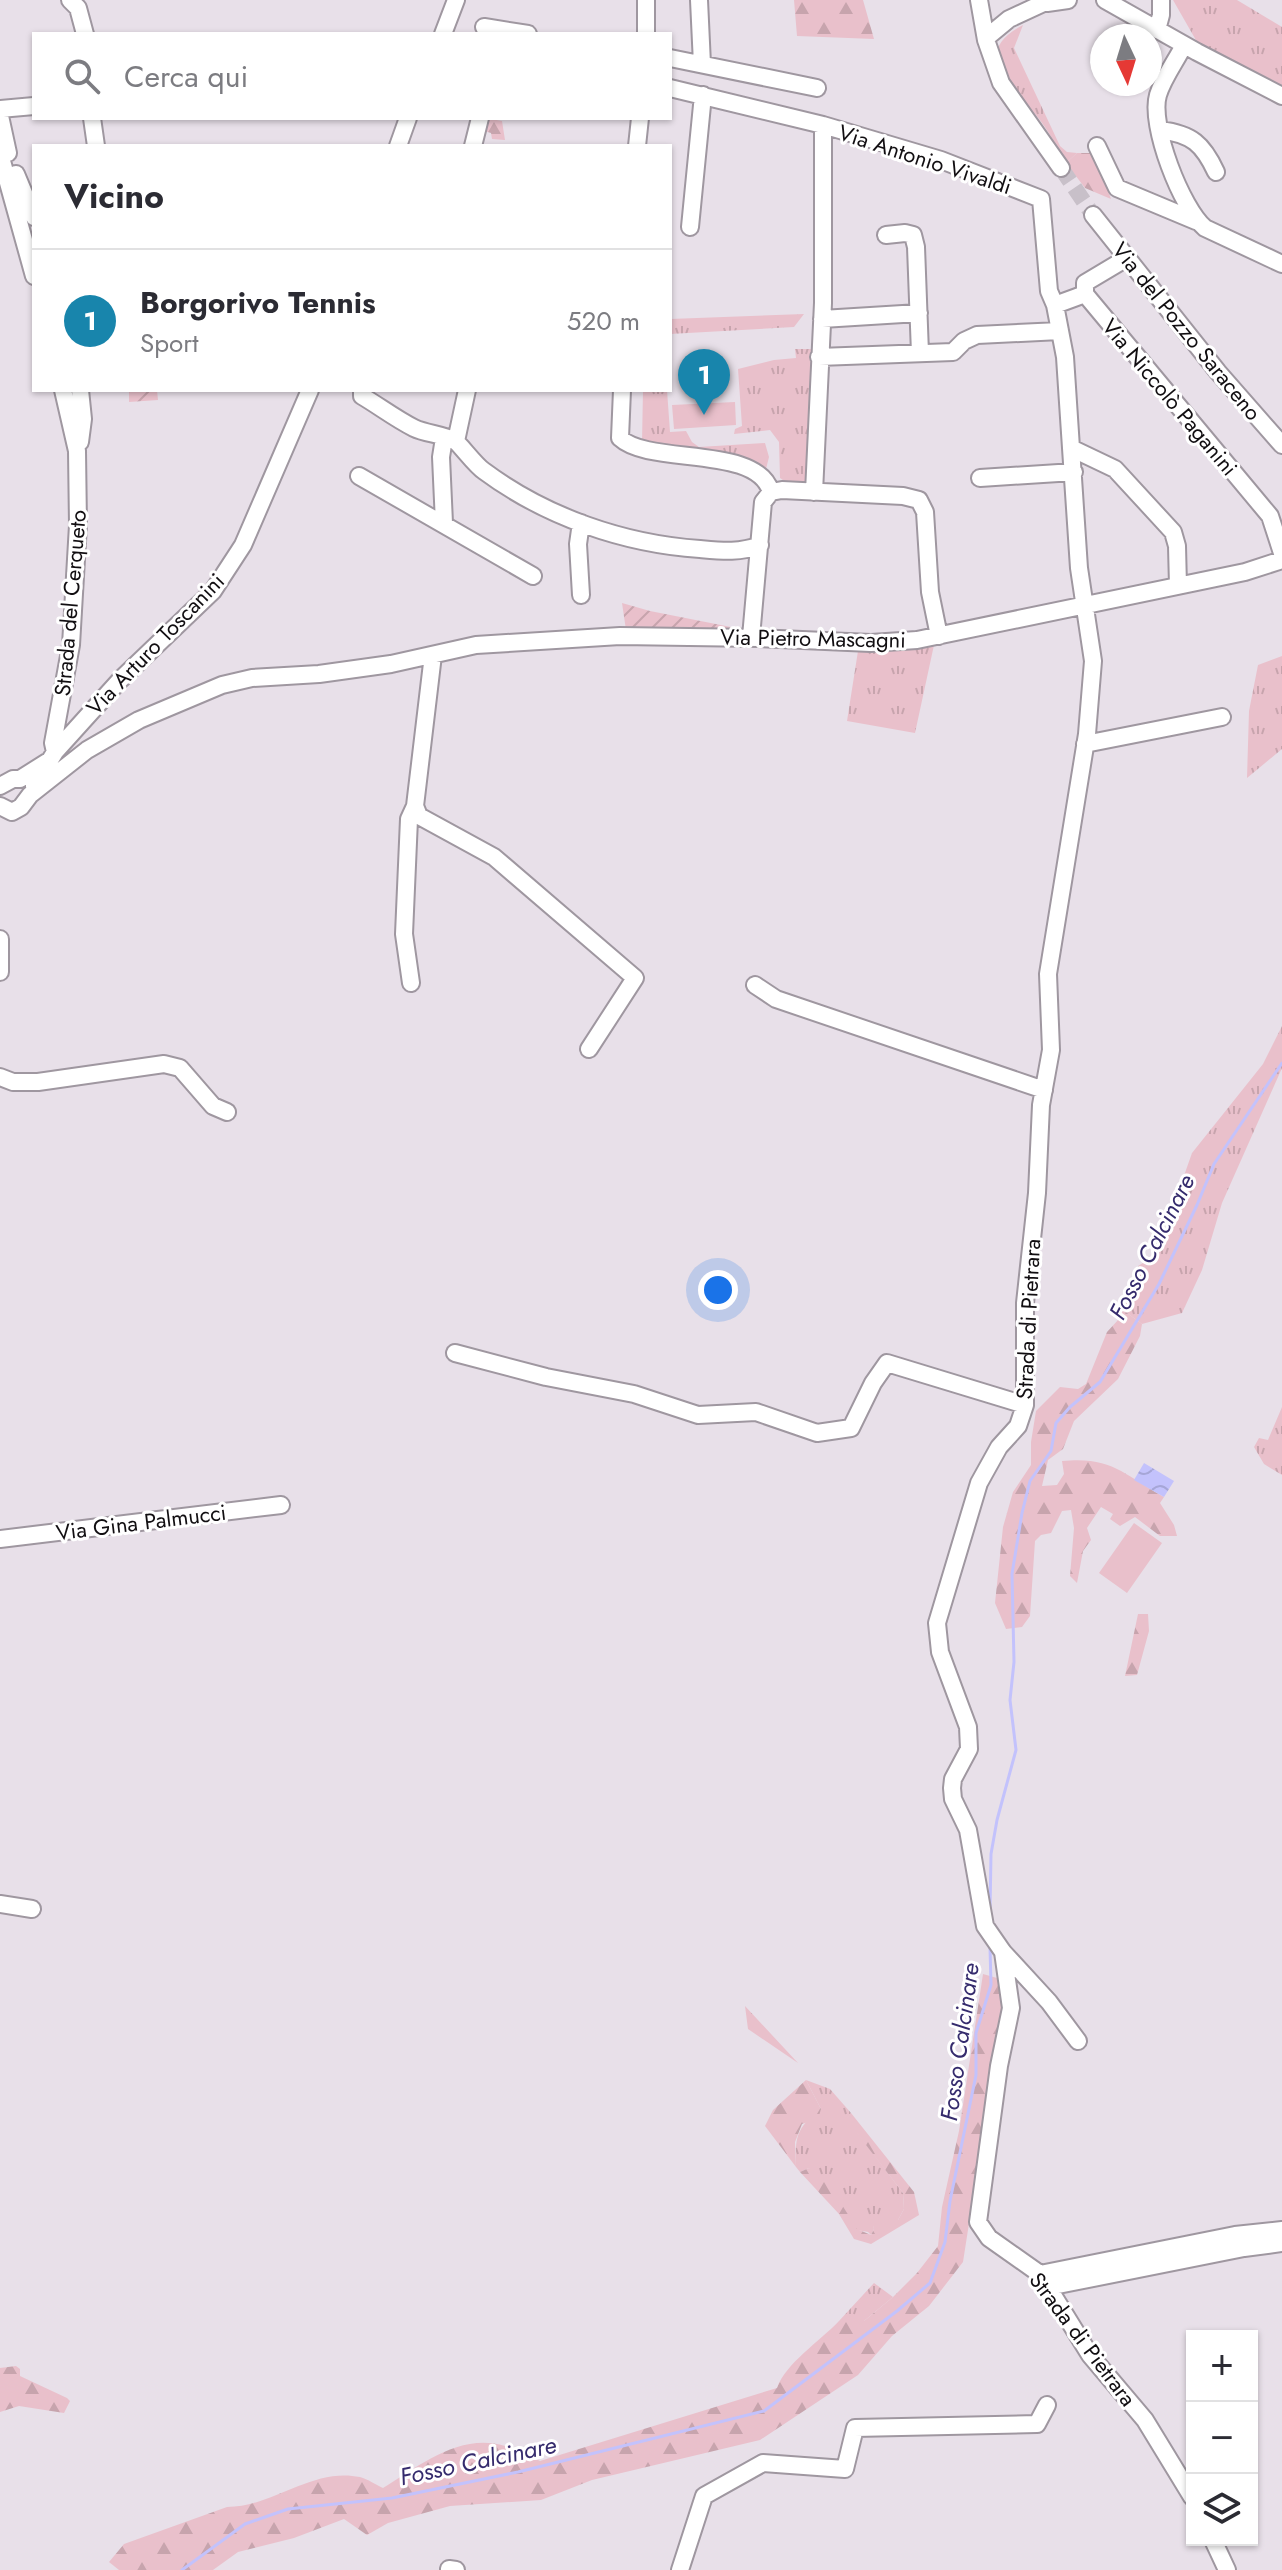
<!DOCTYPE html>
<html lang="it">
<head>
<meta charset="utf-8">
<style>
	body { margin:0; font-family:Jost,sans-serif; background:#f7f7f7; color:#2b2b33 }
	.controls { position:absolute; right:24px; bottom:24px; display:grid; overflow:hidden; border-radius:0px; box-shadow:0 2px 6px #0004 }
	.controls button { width:72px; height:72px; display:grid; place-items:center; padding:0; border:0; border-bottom:2px solid #e1e1e2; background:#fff; color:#2b2b33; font:40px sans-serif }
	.compass { position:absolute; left:1090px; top:24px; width:72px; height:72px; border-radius:50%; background:#fff; box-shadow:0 2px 6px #0004; rotate:176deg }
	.you { position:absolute; left:718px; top:1290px; width:28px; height:28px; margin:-20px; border:6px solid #fff; border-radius:50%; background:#1a73e8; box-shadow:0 0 0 12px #1a73e833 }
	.badge { display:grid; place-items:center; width:52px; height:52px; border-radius:50%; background:#1885ac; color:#fff; font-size:26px; font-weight:700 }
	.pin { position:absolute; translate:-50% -66px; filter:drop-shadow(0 2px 4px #0008) }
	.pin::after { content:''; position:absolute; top:42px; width:28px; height:24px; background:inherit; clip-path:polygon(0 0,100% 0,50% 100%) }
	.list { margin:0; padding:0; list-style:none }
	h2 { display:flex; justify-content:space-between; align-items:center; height:104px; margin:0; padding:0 32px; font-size:34px }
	h2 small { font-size:26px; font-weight:400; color:#7c7c81 }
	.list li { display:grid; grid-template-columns:52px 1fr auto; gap:24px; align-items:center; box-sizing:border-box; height:144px; padding:0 32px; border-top:2px solid #e1e1e2 }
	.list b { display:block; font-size:30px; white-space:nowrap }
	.list p { margin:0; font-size:26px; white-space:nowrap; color:#7c7c81 }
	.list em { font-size:26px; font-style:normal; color:#7c7c81 }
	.icon { flex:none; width:44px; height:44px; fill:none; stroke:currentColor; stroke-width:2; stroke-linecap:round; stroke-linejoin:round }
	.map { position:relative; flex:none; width:1282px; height:2570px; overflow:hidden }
	.search { position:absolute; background:#fff; box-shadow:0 2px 6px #0004; left:32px; top:32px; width:640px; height:88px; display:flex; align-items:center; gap:20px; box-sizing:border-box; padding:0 28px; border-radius:0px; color:#7c7c81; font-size:30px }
	.panel { position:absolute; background:#fff; box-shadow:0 2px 6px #0004; left:32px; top:144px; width:640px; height:248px; border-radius:0px }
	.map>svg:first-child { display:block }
	.grass { fill:url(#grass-tufts) }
	.forest { fill:url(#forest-firs) }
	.garden { fill:url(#garden-furrows) }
	.pitch { fill:#e9c0cb }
	.water { fill:url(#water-waves) }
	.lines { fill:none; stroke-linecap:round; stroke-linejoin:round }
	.stream { stroke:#c3c2fc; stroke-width:3 }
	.minor-tunnel { stroke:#c8c0c9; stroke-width:16; stroke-dasharray:16 8; stroke-linecap:butt }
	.minor-casing { stroke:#9f97a0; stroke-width:20 }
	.minor { stroke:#fff; stroke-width:16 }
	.labels { text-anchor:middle; stroke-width:6; stroke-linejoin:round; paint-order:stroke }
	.street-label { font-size:22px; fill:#110e11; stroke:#fff }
	.water-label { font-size:24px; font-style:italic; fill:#352b6d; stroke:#fff }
</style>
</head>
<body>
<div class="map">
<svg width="1282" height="2570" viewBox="0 0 1282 2570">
	<defs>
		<pattern id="grass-tufts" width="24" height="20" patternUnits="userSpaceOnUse" patternTransform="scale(2)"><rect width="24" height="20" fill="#e9c0cb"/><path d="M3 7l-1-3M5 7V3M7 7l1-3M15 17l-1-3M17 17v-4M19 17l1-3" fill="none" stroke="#c7a4ad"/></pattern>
		<pattern id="forest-firs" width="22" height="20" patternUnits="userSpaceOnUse" patternTransform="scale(2)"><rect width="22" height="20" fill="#e9c0cb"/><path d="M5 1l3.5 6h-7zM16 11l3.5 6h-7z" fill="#c7a4ad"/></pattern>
		<pattern id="garden-furrows" width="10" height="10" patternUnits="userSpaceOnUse" patternTransform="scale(2)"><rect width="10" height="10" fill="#e9c0cb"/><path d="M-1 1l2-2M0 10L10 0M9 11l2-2" fill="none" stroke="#c7a4ad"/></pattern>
		<pattern id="water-waves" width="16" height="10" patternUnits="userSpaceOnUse" patternTransform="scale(2)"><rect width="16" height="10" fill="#c3c2fc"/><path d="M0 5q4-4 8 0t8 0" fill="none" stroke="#a6a6d7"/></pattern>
	</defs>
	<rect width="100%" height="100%" fill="#e8e0e9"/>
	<path class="grass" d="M1173,0h64l45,27v60l-85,-45z
		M1023,25l-9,23 46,98 7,6 10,1 -11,10c-10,-19 -21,-38 -35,-54 -23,-27 -60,-57 -8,-84z
		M804,314l-10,13 -124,7v-15z
		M795,349h16l-2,135 -19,1 -10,-7 -1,-36 -9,-12 -36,4 1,-5 7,-3 -4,-57 36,-9 22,-2z
		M643,390h24l3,42 16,-1 6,11 7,5 66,-4 4,14 -3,12 -6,1 -41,-13 -77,-15z
		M934,645l-19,88 -68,-12 11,-70h26z
		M1282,656v93l-35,29 2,-67 9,-46z
		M1282,1026v42l-60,135 -20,67 -20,43 -40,11 -19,-14 8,-17 7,-27 18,-11 36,-102 71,-89z
		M1282,1407v68l-18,-11 -10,-17 5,-9 9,2z
		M806,2080l24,9 21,24 -4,6 56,74 1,16 -6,11 -25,3 1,6 -3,6 -3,-3 -11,-2 -48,-62 -9,4 -4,-5c-1,-30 0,-39 25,-58z
		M874,2283l19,14 -29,24h-25z"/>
	<path class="forest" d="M794,0h69l11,39 -77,-3z
		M486,118l16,3 3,19 -13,-1 -1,-6 -10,-3z
		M1077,153h17l17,46 -26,-11 -19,-25z
		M1123,1310l19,14 -2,12 -22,43 -44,42 -11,28 -15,11 -6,26 15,-1 7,-11 -2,-13c50,-5 61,13 102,36l-4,6 14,22 3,11h-17l-25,-19 -15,9 -10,-7 3,-5 -12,-7 -14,21 4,12 -8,11 -6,32 -7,-7 4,-48 -3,-18 -9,1 -11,22 -10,2 -6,6 -5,75 -8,11 -16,2 -11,-26 8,-76 10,-35 18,-27v-23l5,-31 24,-24 18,2 8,-5 21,-52 11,-12z
		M1138,1614h10l1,17 -12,44 -12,1z
		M983,1974l21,6 -2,32 -39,250 -34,44 -37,30 -34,39 -98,65 -168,40 -51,20 -91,6 -62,17 -21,12 -23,-16 -50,19 -56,14 -25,18h-94l-10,-8 15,-18 103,-37c46,0 85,-40 133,-30 8,2 16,8 23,11 36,-22 77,-56 122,-42 12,3 24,10 35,15l237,-73c9,-25 42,-46 62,-67h25l29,-24 24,-24 21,-27 4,-39 17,-76z
		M745,2006l53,57 -50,-34z
		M806,2080l15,29 -3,10 -16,5 -7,18 1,25 -31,-41 8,-16z
		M851,2113l63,79 5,23 -48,29 -17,-5 -15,-25 -39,-42 9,-4 15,8 33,53 14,6 3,-6 -2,-7 13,-4 13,2 6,-11 -1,-16 -57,-74z
		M16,2366l4,3v7l47,22 3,3 -6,12 -45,-7 -19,6v-44z"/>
	<path class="garden" d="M129,390h28l1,10 -29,2z
		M622,603l28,8 91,18v4l-115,-3z"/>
	<path class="pitch" d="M735,402l1,23 -62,4 -2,-24z
		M1134,1523l28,20 -35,50 -28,-20z"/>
	<path class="water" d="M1144,1463l30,18 -10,16 -30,-17z"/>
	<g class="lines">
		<path class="stream" d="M990,1911l1,-57 6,-34 19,-70 -6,-50 4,-38 -2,-88 10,-61 8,-32 21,-30 5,-28 14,-16 30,-25 59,-98 38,-79 17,-41 68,-101
			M182,2570l63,-46 43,-15 104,-11 126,-26 246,-61 133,-100 33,-28 15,-41 5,-41 26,-126v-42l15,-48 -1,-38"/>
		<path class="minor-tunnel" d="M1061,168l32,47"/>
		<defs>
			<path id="minor" d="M70,0l8,8 7,26
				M646,0v34
				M699,0l3,64
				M979,0l7,40 15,43 60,85
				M1105,0l92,52 85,44
				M1047,3l21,-3
				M484,27l44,7
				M1157,30l4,-15v-15
				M443,34l13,-34
				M986,38l23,-19 41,-19
				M1184,45c-8,16 -21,33 -26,50 -9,30 24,114 47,133l77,36
				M670,58l147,30
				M670,88l153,37 118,35 100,39 8,92 6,14 10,52 6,91 44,21 58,63 4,14 1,40
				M0,109l34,-3
				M0,116l8,37
				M92,118l4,28
				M1160,130c32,4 43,14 56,42
				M398,146l10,-28
				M473,146l7,-28
				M637,146l3,-28
				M1097,146l20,42 79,33
				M0,154l34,122
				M16,174l18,43
				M1093,215l125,157 64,73
				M690,227l13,-132
				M886,235l19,-2 8,2 3,12 4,106
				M1127,258l-42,25v11l185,222 12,37
				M1055,305l30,-11
				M822,319l97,-6
				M819,357l134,-5 11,-11 13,-6 83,-4
				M362,390v6c17,10 34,23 52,32 12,6 29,6 41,13 5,3 20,24 29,30 62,46 140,73 216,78 22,2 40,4 60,-4
				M622,390l-2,48c30,28 137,6 151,54
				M456,441l11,-51
				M80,442l3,-23 -3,-29
				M1071,448l8,120 14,93 -6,73 -39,240 3,76 -10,55 -4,88 -12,110v102l-7,21 -19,21 -20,36 -42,140 3,29 28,75 1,22 -16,30 -1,9 1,11 15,31 17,96 18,26 46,50 29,39
				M359,476l174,100
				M980,478l94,-6
				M814,492l9,-189v-178
				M444,523l-3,-66 3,-19
				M581,595l-3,-51 3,-21
				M751,637l12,-135 8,-10 11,-2 121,6 16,4 6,12 5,80 9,44
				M433,655l-18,151 4,10 75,41 141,121 -46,71
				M1085,744l137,-27
				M55,752l-2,-9 18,-98 7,-120 -1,-74 -14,-61
				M0,786l13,-7h7l27,-17
				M34,786l21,-34 65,-72 93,-89 30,-46 67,-155
				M0,806l12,6 9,-5 9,-12 57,-45 52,-30 83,-35 30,-7 67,-4 72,-10 85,-19 144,-9 138,2 113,5 46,-3 328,-68 37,-12
				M0,939v33
				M411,983l-7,-49 5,-115 6,-13
				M755,985l21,14 268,91
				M0,1077l13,5h25l126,-18 16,4 33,38 14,6
				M455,1353l91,24 88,17 64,21 58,-3 61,21 34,-5 22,-45 14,-20 138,42
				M0,1539l281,-34
				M0,1904l32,5
				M1003,1952l8,56 -12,58 -21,156 11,16 51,36 50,81 55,65 47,77
				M1040,2274l195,-39 47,-5
				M1048,2287l196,-39 38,-5
				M1213,2540l14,30
				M449,2569l7,1
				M680,2570l24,-74 59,-33 82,6 10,-41 182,-4 10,-19"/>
		</defs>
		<use href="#minor" class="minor-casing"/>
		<use href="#minor" class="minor"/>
	</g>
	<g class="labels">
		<g class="street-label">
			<text transform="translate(925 159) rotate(18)" y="8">Via Antonio Vivaldi</text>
			<text transform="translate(1187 331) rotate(51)" y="8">Via del Pozzo Saraceno</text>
			<text transform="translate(1170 397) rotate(50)" y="8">Via Niccolò Paganini</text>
			<text transform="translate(70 603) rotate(-85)" y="8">Strada del Cerqueto</text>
			<text transform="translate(813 638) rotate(1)" y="8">Via Pietro Mascagni</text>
			<text transform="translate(155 644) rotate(-46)" y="8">Via Arturo Toscanini</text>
			<text transform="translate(1028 1319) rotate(-87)" y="8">Strada di Pietrara</text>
			<text transform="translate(141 1522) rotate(-7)" y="8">Via Gina Palmucci</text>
			<text transform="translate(1083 2339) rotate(53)" y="8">Strada di Pietrara</text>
		</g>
		<g class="water-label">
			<text transform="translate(1152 1247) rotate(-63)" y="8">Fosso Calcinare</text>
			<text transform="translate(960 2042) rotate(-82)" y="8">Fosso Calcinare</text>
			<text transform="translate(478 2461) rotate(-12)" y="8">Fosso Calcinare</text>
		</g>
	</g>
</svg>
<div class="controls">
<button>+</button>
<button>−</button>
<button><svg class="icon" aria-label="layers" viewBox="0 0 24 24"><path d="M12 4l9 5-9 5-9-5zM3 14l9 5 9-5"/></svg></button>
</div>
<svg class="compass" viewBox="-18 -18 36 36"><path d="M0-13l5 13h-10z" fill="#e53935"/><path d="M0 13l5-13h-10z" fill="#7c7c81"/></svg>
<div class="you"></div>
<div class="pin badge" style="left:704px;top:415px">1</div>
<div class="search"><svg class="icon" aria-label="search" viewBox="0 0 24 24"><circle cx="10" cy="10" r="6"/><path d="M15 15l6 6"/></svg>Cerca qui</div>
<section class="panel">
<h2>Vicino<small></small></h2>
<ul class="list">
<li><span class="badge">1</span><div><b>Borgorivo Tennis</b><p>Sport</p></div><em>520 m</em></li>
</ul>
</section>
</div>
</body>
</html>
